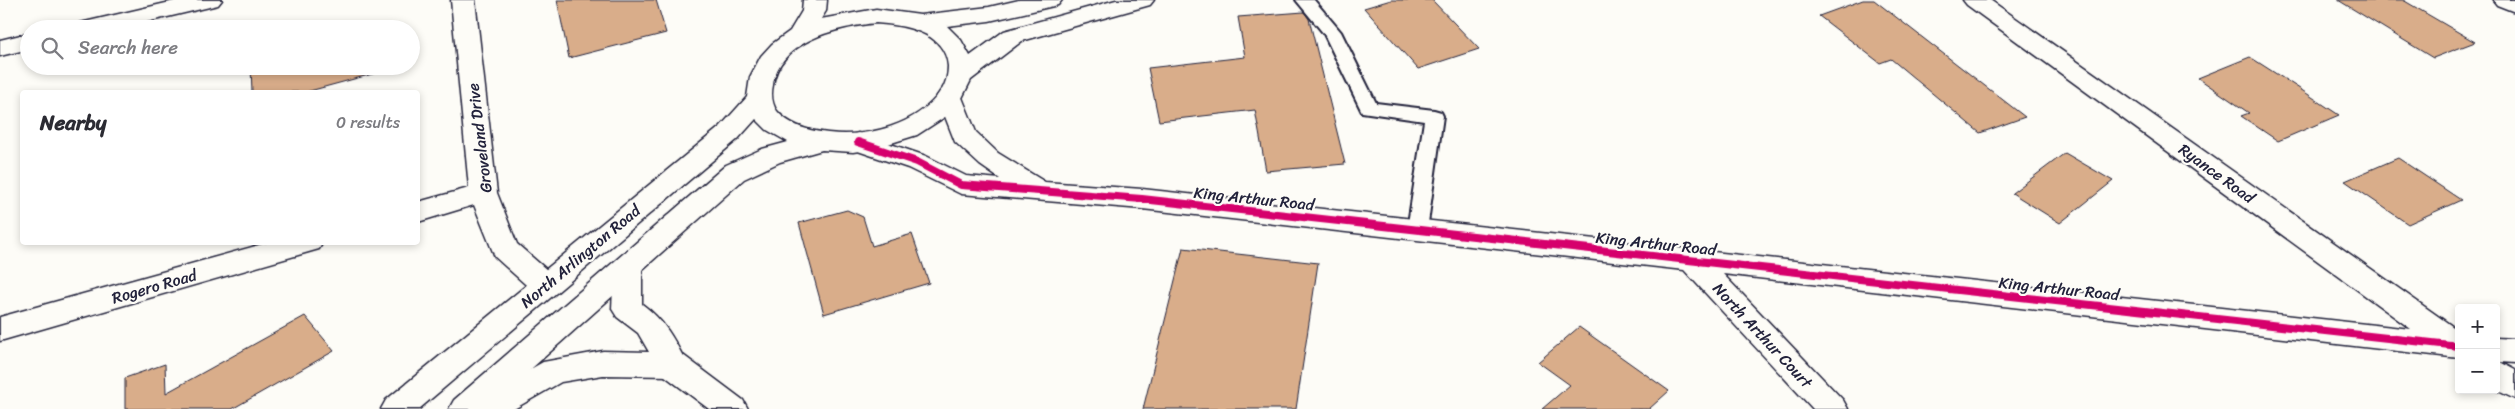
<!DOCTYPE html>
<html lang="en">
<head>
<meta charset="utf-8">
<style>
	body { margin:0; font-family:Sriracha,sans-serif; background:#f2f2f3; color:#2b2b33 }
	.controls { position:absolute; right:15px; bottom:15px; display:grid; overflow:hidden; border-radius:5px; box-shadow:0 2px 8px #0003 }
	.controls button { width:45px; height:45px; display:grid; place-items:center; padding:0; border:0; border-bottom:1px solid #e1e1e2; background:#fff; color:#2b2b33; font:25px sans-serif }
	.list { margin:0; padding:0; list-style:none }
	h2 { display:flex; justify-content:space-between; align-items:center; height:65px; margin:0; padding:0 20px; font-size:21px }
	h2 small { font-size:16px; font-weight:400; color:#7c7c81 }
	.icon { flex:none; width:28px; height:28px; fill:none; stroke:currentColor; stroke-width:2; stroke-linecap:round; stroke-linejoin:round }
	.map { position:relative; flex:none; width:2515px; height:409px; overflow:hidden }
	.search { position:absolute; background:#fff; box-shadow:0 2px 8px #0003; left:20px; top:20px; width:400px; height:55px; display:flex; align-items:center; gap:12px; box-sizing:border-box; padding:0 18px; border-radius:28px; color:#7c7c81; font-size:19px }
	.panel { position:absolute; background:#fff; box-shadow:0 2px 8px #0003; left:20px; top:90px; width:400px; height:155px; border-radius:5px }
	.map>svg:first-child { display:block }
	.building { fill:#d9ad8a; stroke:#22223b }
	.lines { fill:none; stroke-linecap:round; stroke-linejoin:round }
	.service-casing { stroke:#22223b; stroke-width:4 }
	.minor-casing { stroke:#22223b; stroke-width:3 }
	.tertiary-casing { stroke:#22223b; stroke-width:3 }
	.secondary-casing { stroke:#22223b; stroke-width:3 }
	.service { fill:#fdfcf7; fill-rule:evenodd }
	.minor { fill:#fdfcf7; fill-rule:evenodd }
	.tertiary { fill:#fdfcf7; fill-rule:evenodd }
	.secondary { fill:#fdfcf7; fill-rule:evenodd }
	.cycleway-casing { stroke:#fdfcf7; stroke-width:11 }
	.cycleway { stroke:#d6006c; stroke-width:8 }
	.labels { text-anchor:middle; stroke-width:4.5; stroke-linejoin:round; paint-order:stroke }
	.street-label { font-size:16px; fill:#22223b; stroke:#fdfcf7 }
</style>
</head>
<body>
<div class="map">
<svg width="2515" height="409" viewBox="0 0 2515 409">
	<rect width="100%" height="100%" fill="#fdfcf7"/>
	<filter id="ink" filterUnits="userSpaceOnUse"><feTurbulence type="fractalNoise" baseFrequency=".02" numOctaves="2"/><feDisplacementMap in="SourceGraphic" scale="10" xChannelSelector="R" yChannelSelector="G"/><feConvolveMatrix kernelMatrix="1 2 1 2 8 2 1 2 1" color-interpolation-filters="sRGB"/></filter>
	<g filter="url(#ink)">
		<path class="building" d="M557,0h99l10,33 -97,25z
			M1391,0h41l47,49 -61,20 -54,-61z
			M1863,0h11l151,117 -45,16 -89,-74 -11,4 -61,-47z
			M2338,0h65l72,42 -42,16z
			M1304,12l5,7 36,145 -79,7 -11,-61 -96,11 -11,-53 97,-11 -7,-40z
			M2250,57l53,34 36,24 -61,26 -37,-25 8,-3 -51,-35z
			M251,66h124l1,7 -70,19h-54z
			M2065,153l48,28 -53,42 -48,-30z
			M2398,158l63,42 -53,24 -63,-43z
			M847,210l16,7 9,29 40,-12 17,49 -105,31 -25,-91z
			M1183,248l135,15 -22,146h-153z
			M305,316l29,35 -102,58h-107v-31l40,-14 1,29z
			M1579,327l90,64 -20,18h-107l28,-24 -32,-23z"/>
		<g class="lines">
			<defs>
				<path id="service" d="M1296,0h18l27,32 35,71 58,7 7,2 2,4 -16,114 -3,5 -7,2 -7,-2 -3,-5 17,-109 -62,-9 -38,-78z"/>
				<path id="minor" d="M179,0h43l-4,5 -101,24h-45l4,-5z
					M451,0h24l22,193 20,51 38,33 5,8 -5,8 -10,3 -10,-3 -40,-36 -21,-52 -56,17v-20l51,-14z
					M1963,0h27l469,331v27l-736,-84 120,126 5,9h-35l-129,-139 -542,-61 -181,-15 -53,-26 -59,-20 -4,-6 4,-6 9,-3 68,23 40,20 34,3 -20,-14 -25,-23 -18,-46 4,-6 9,-2 9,2 17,42 22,21 47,29 97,7 1269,140 -444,-324z
					M2493,0h22v12l-18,-7z
					M29,33v16l-29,7v-16z
					M270,242h53l-4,7 -319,92v-24z
					M2496,338l19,1v24l-15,-1 15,8v29l-19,-9z
					M672,352l11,3 60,45 5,9h-39l-48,-36 -4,-9 4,-9z"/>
				<path id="tertiary" d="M628,256l10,3 4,8v37c23,17 32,35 45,60l-4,9 -11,3 -69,-1 -42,7 -47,27h-38l5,-9 9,-8 53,-30 60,-11 46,1 -11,-19 -21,-16 -5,-8 2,-42 4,-8z"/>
				<path id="secondary" d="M803,0h24l-1,11 -5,8 55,-10 44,6 69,-8 30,-7h43l-4,5 -69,16 -42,5 14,14 9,16 34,-25 112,-31h38l-4,5 -128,36 -51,39 -11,22 -12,13 -31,20 -45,14 -19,3 -31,-2 -42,12 -36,17 -258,230h-37l5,-9 272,-235 36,-16 26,-7 -21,-12 -11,-11 -18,20 -319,270h-38l5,-9 334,-273 27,-30 3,-20 11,-21 11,-12 18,-13 12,-20zM876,23c27,2 69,8 72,43 0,8 -2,18 -7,25 -24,34 -73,47 -113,42 -19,-2 -38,-7 -51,-22 -5,-7 -6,-17 -4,-26 6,-45 66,-58 103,-62z"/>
			</defs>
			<use href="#service" class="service-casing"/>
			<use href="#minor" class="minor-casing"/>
			<use href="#tertiary" class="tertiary-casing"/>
			<use href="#secondary" class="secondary-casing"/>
			<use href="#service" class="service"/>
			<use href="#minor" class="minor"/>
			<use href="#tertiary" class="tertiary"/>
			<use href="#secondary" class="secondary"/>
			<defs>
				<path id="cycleway" d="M858,142l59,20 44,23 181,14 1317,147"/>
			</defs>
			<use href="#cycleway" class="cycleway-casing"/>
			<use href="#cycleway" class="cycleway"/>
		</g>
	</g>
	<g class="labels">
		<g class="street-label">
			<text transform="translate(479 138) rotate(-97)" y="6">Groveland Drive</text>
			<text transform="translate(2217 173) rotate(36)" y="6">Ryance Road</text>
			<text transform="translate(1254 198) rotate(6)" y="6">King Arthur Road</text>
			<text transform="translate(1656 243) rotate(6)" y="6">King Arthur Road</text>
			<text transform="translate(580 256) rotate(-40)" y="6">North Arlington Road</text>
			<text transform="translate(154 286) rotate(-16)" y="6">Rogero Road</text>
			<text transform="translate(2059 288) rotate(6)" y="6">King Arthur Road</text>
			<text transform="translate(1763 335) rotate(47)" y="6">North Arthur Court</text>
		</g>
	</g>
</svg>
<div class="controls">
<button>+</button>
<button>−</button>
</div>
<div class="search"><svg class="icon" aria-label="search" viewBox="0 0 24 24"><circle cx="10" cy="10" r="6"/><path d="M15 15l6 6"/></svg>Search here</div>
<section class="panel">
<h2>Nearby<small>0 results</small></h2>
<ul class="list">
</ul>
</section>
</div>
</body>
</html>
